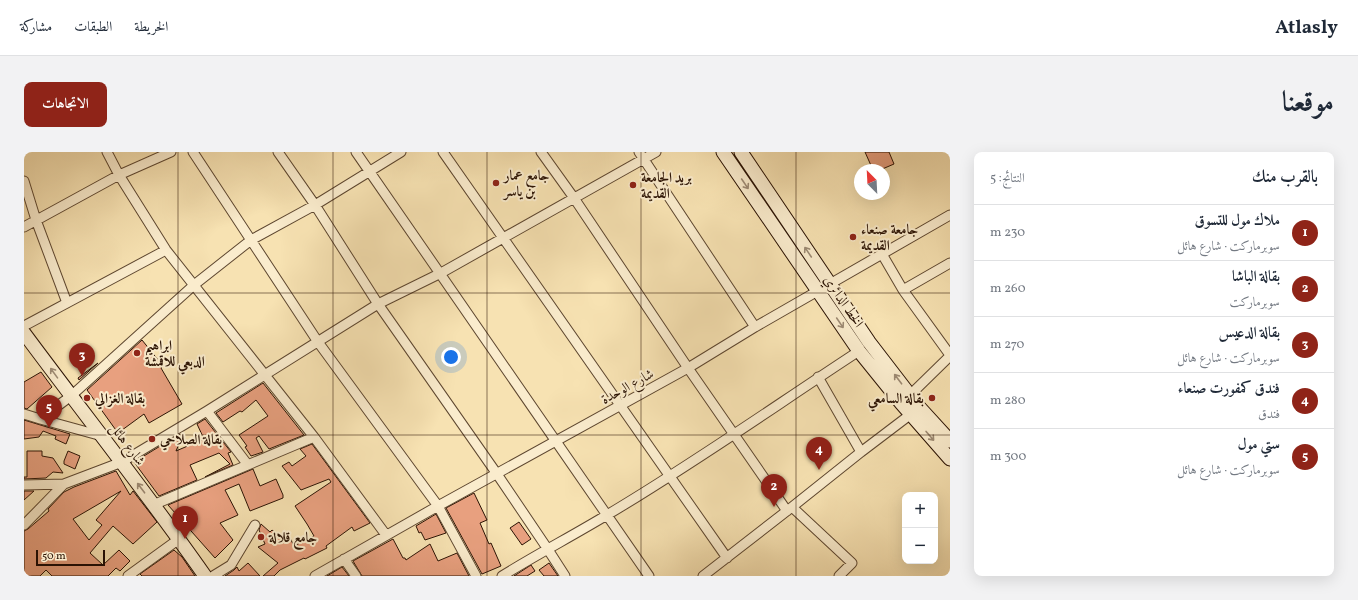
<!DOCTYPE html>
<html lang="ar">
<head>
<meta charset="utf-8">
<style>
	body { margin:0; font-family:Vollkorn,Amiri,serif; background:#f2f2f3; color:#1f2937; direction:rtl }
	.controls { position:absolute; right:12px; bottom:12px; display:grid; overflow:hidden; border-radius:8px; box-shadow:0 4px 16px #0002 }
	.controls button { width:36px; height:36px; display:grid; place-items:center; padding:0; border:0; border-bottom:1px solid #e0e1e3; background:#fff; color:#1f2937; font:20px sans-serif }
	.compass { position:absolute; left:830px; top:12px; width:36px; height:36px; border-radius:50%; background:#fff; box-shadow:0 4px 16px #0002; rotate:336deg }
	.scale { position:absolute; left:12px; bottom:10px; width:69px; box-sizing:border-box; padding-left:4px; border:2px solid #2b1304; border-top:0; font-size:11px; line-height:14px; white-space:nowrap; color:#2b1304; -webkit-text-stroke:3px #faeccd; paint-order:stroke }
	.you { position:absolute; left:427px; top:205px; width:14px; height:14px; margin:-10px; border:3px solid #fff; border-radius:50%; background:#1a73e8; box-shadow:0 0 0 6px #1a73e833 }
	.badge { display:grid; place-items:center; width:26px; height:26px; border-radius:50%; background:#8f2418; color:#fff; font-size:13px; font-weight:700 }
	.pin { position:absolute; translate:-50% -33px; filter:drop-shadow(0 1px 2px #0008) }
	.pin::after { content:''; position:absolute; top:21px; width:14px; height:12px; background:inherit; clip-path:polygon(0 0,100% 0,50% 100%) }
	.list { margin:0; padding:0; list-style:none }
	h2 { display:flex; justify-content:space-between; align-items:center; height:52px; margin:0; padding:0 16px; font-size:17px }
	h2 small { font-size:13px; font-weight:400; color:#747a83 }
	.list li { display:grid; grid-template-columns:26px 1fr auto; gap:12px; align-items:center; box-sizing:border-box; height:56px; padding:0 16px; border-top:1px solid #e0e1e3 }
	.list b { display:block; font-size:15px; white-space:nowrap }
	.list p { margin:0; font-size:13px; white-space:nowrap; color:#747a83 }
	.list em { font-size:13px; font-style:normal; color:#747a83 }
	.map { position:relative; flex:none; width:926px; height:424px; overflow:hidden; direction:ltr; border-radius:8px }
	header { display:flex; align-items:center; gap:24px; box-sizing:border-box; height:56px; padding:0 20px; background:#fff; border-bottom:1px solid #e0e1e3 }
	header strong { font-size:19px }
	nav { display:flex; gap:22px; margin-inline-start:auto; font-size:14px }
	.intro { display:flex; align-items:center; justify-content:space-between; box-sizing:border-box; height:96px; padding:0 24px }
	h1 { margin:0; font-size:28px }
	.button { padding:10px 18px; border-radius:8px; background:#8f2418; color:#fff; font-size:14px; font-weight:700 }
	main { display:flex; gap:24px; padding:0 24px }
	aside { flex:1; background:#fff; border-radius:8px; box-shadow:0 4px 16px #0002 }
	.map>svg:first-child { display:block }
	.building { fill:#e8a07f; stroke:#2b1304; fill-rule:evenodd }
	.lines { fill:none; stroke-linecap:round; stroke-linejoin:round }
	.street-casing { stroke:#5e4730; stroke-width:11 }
	.secondary-casing { stroke:#2b1304; stroke-width:15 }
	.street { stroke:#faeccd; stroke-width:9 }
	.secondary { stroke:#faeccd; stroke-width:13 }
	.oneway { stroke:#9d8a73 }
	.grid { fill:none; stroke:#2b1304; stroke-width:1; stroke-opacity:0.55 }
	.poi-dot { fill:#8f2418; stroke:#faeccd; stroke-width:1.5 }
	.labels { text-anchor:middle; stroke-width:4; stroke-linejoin:round; paint-order:stroke }
	.poi-label { font-size:14px; font-weight:bold; fill:#2b1304; stroke:#faeccd; text-anchor:start }
	.street-label { font-size:14px; fill:#2b1304; stroke:#faeccd }
</style>
</head>
<body>
<header>
<strong>Atlasly</strong>
<nav><a>الخريطة</a><a>الطبقات</a><a>مشاركة</a></nav>
</header>
<div class="intro"><h1>موقعنا</h1><a class="button">الاتجاهات</a></div>
<main>
<aside>
<h2>بالقرب منك<small>النتائج: 5</small></h2>
<ul class="list">
<li><span class="badge">1</span><div><b>ملاك مول للتسوق</b><p>سوبرماركت · شارع هائل</p></div><em>230 m</em></li>
<li><span class="badge">2</span><div><b>بقالة الباشا</b><p>سوبرماركت</p></div><em>260 m</em></li>
<li><span class="badge">3</span><div><b>بقالة الدعيس</b><p>سوبرماركت · شارع هائل</p></div><em>270 m</em></li>
<li><span class="badge">4</span><div><b>فندق كمفورت صنعاء</b><p>فندق</p></div><em>280 m</em></li>
<li><span class="badge">5</span><div><b>ستي مول</b><p>سوبرماركت · شارع هائل</p></div><em>300 m</em></li>
</ul>
</aside>
<div class="map">
<svg width="926" height="424" viewBox="0 0 926 424">
	<rect width="100%" height="100%" fill="#f7e2b2"/>
	<filter id="stains"><feTurbulence type="fractalNoise" baseFrequency=".005" numOctaves="4"/><feColorMatrix values="0 0 0 0 .2 0 0 0 0 .09 0 0 0 0 .02 0 0 0 .5 -.17"/></filter>
	<radialGradient id="worn" r=".72"><stop offset=".6" stop-color="#630" stop-opacity="0"/><stop offset="1" stop-color="#630" stop-opacity=".3"/></radialGradient>
	<path class="building" d="M841,0h24l5,12 -14,6h-7z
		M118,188l21,26 -2,2 21,36 -33,19 -5,-9 -26,19 -31,-43z
		M74,211l-19,17 -1,-2z
		M17,220l11,15 -25,22 -3,-1v-26z
		M239,231l41,52 -35,14 -10,-13 -3,2 7,14 -12,4 -6,-9 2,-1 -8,-11 29,-19 -12,-16 -14,12 -2,-1 -17,11 -7,-9z
		M181,267l26,33 -3,1 5,12 -28,12 25,-13 -11,-11 -29,12 7,15 -38,16 -25,-34 46,-28 2,3 -6,14 28,-12 -7,-15z
		M0,268l46,14 -4,10 -11,-5 1,-3 -13,-5 -4,6 -15,2z
		M288,292l58,79 -16,8 -2,-4 -26,19 1,2 -22,11 -1,-1 -24,12 -6,6h-11l15,-13 -20,-16 7,-3 -6,-14 2,-6 9,8 2,-2 15,12 3,-4 4,8 20,-10 -7,-12 -12,-18 36,-24 -2,-3 -28,11 -19,-24 7,-4 3,4 14,-10 -6,-7z
		M3,299h15v5l11,2 10,15 -10,-1 -7,6 -22,1v-2h3z
		M44,299l12,5 -5,13 -11,-5v-3z
		M229,317l7,17 16,-7 7,16v3l-33,13 -11,-27 -14,6 13,25 -18,8 13,17 -18,18 -47,-53z
		M92,319l14,24 3,-4 24,31 -24,22 -20,-18 -23,27 13,12 16,-15 11,11 -10,10 -4,-3 -8,8h-56l-6,-6 -6,6h-16v-45l4,-2 21,-18 -1,-2 16,-17 10,-5zM97,339l-25,29 6,5 -13,15 -16,-21z
		M0,339h10l-10,9z
		M450,341l13,27 -7,3 9,21 2,-1 10,23 -19,8 -36,-66z
		M412,362l10,19 -21,7 -4,-8 -2,1 -3,-7z
		M495,370l12,17 -9,6 -12,-17z
		M369,387l10,19h2l1,2 24,-16 8,17 19,-8 12,23h-107l-9,-15z
		M150,398l8,7 13,19h-53l-2,-2z
		M224,411l12,13h-35l9,-6 3,-3 2,4z
		M525,411l9,13h-14l-5,-6z
		M507,413l4,6 -8,5h-13z
		M318,415l7,9h-22z"/>
	<g class="lines">
		<defs>
			<path id="street" d="M83,0l12,23 47,75 148,187 72,98
				M169,0l125,190 120,164 38,70
				M254,0l37,53 63,99 119,170 50,74 18,28
				M332,0l293,424
				M419,0l284,406
				M517,0l33,46 114,170 99,143
				M615,0l116,175
				M0,29l12,39 31,83
				M0,75l95,-52 52,-23
				M858,102l21,36 47,65
				M879,138l47,-27
				M0,174l142,-76
				M794,225l43,75
				M883,246l43,-42
				M183,259l41,54
				M0,262l16,5 31,-23 123,-111 57,-45 64,-35 86,-53
				M16,267l62,17
				M0,333l40,-1 58,-22 85,-51 171,-107 63,-31 215,-121
				M129,353l161,-68
				M768,355l60,56 -13,13
				M0,373l40,-41
				M320,407l12,17
				M104,424l51,-37
				M189,424l18,-11 24,-40
				M291,424l123,-70 250,-138 67,-41 195,-112
				M478,424c34,-21 70,-40 105,-61 86,-51 168,-109 252,-164
				M679,424l89,-69 69,-55 54,-41"/>
			<path id="secondary" d="M699,0l136,199 42,52 49,56
				M717,0l128,190 50,65 31,34
				M0,181c60,81 123,160 181,243"/>
		</defs>
		<use href="#street" class="street-casing"/>
		<use href="#secondary" class="secondary-casing"/>
		<use href="#street" class="street"/>
		<use href="#secondary" class="secondary"/>
	</g>
	<defs><path id="oneway-shaft" d="M-6 0H5M1.5-3L5.5 0L1.5 3" fill="none" stroke-width="1.6" stroke-linecap="round" stroke-linejoin="round"/></defs>
	<g class="oneway">
		<use href="#oneway-shaft" transform="translate(721 32) rotate(56)"/>
		<use href="#oneway-shaft" transform="translate(784 100) rotate(-124)"/>
		<use href="#oneway-shaft" transform="translate(816 171) rotate(56)"/>
		<use href="#oneway-shaft" transform="translate(30 221) rotate(-126)"/>
		<use href="#oneway-shaft" transform="translate(874 227) rotate(-127)"/>
		<use href="#oneway-shaft" transform="translate(906 284) rotate(49)"/>
		<use href="#oneway-shaft" transform="translate(117 336) rotate(-127)"/>
	</g>
	<path class="grid" d="M154,0v424M309,0v424M463,0v424M617,0v424M772,0v424M0,141h926M0,283h926"/>
	<g class="poi-dot">
		<circle cx="472" cy="31" r="4"/>
		<circle cx="609" cy="33" r="4"/>
		<circle cx="829" cy="85" r="4"/>
		<circle cx="113" cy="201" r="4"/>
		<circle cx="63" cy="246" r="4"/>
		<circle cx="908" cy="246" r="4"/>
		<circle cx="128" cy="287" r="4"/>
		<circle cx="237" cy="385" r="4"/>
	</g>
	<g class="labels">
		<g class="poi-label">
			<text x="480" y="28">جامع عمار<tspan x="480" dy="16">بن ياسر</tspan></text>
			<text x="617" y="30">بريد الجامعة<tspan x="617" dy="16">القديمة</tspan></text>
			<text x="837" y="82">جامعة صنعاء<tspan x="837" dy="16">القديمة</tspan></text>
			<text x="121" y="198">ابراهيم<tspan x="121" dy="16">الدبعي للاقمشة</tspan></text>
			<text x="71" y="251">بقالة الغزالي</text>
			<text x="900" y="251" text-anchor="end">بقالة السامعي</text>
			<text x="136" y="292">بقالة الصلاحي</text>
			<text x="245" y="390">جامع قلالة</text>
		</g>
		<g class="street-label">
			<text transform="translate(820 149) rotate(56)" y="5">الخط الدائري</text>
			<text transform="translate(603 234) rotate(-29)" y="5">شارع الوحدة</text>
			<text transform="translate(104 292) rotate(53)" y="5">شارع هائل</text>
		</g>
	</g>
	<rect width="100%" height="100%" filter="url(#stains)"/>
	<rect width="100%" height="100%" fill="url(#worn)"/>
</svg>
<div class="controls">
<button>+</button>
<button>−</button>
</div>
<svg class="compass" viewBox="-18 -18 36 36"><path d="M0-13l5 13h-10z" fill="#e53935"/><path d="M0 13l5-13h-10z" fill="#747a83"/></svg>
<div class="scale">50 m</div>
<div class="you"></div>
<div class="pin badge" style="left:161px;top:387px">1</div>
<div class="pin badge" style="left:750px;top:355px">2</div>
<div class="pin badge" style="left:58px;top:224px">3</div>
<div class="pin badge" style="left:795px;top:318px">4</div>
<div class="pin badge" style="left:25px;top:276px">5</div>
</div>
</main>
</body>
</html>
